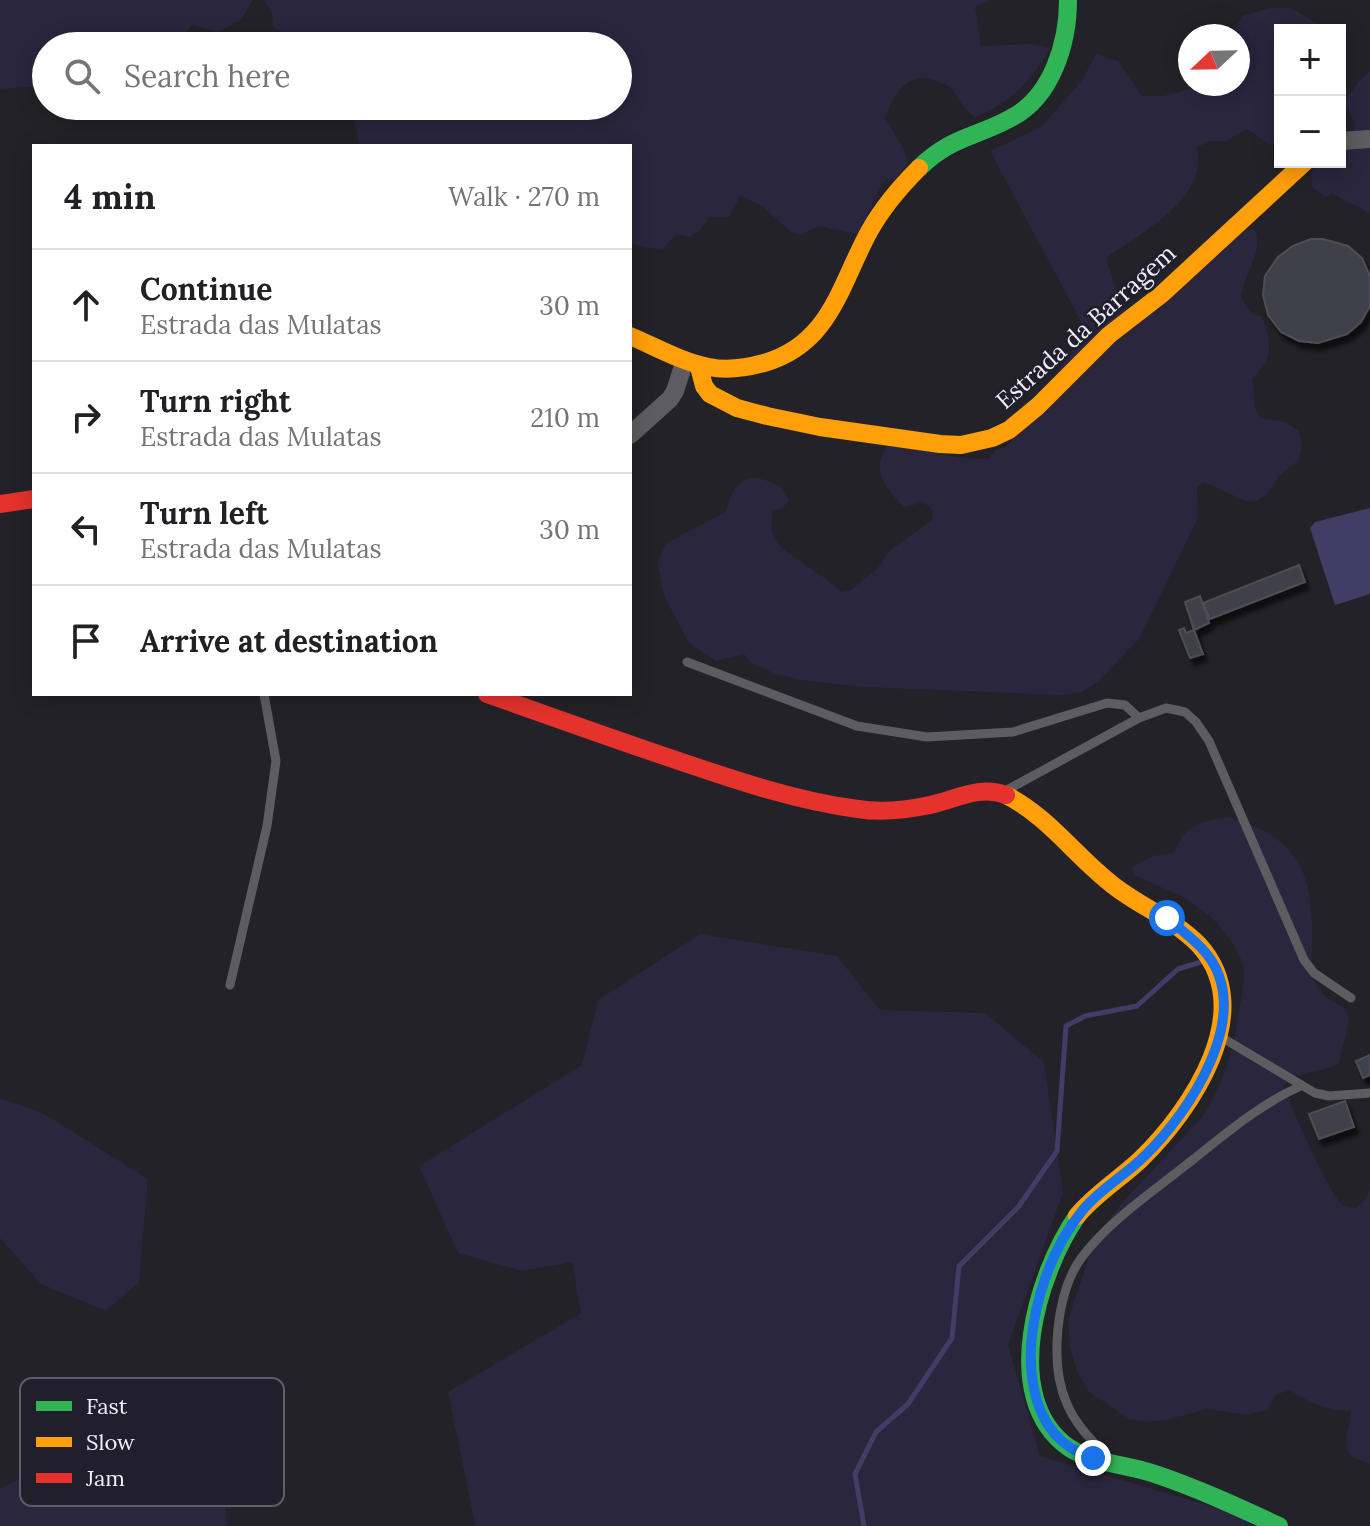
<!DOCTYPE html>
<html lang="en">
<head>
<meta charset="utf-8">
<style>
	body { margin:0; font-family:Lora,serif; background:#f2f2f2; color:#202124 }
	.controls { position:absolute; right:24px; top:24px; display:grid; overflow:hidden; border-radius:0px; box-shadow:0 4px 20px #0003 }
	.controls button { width:72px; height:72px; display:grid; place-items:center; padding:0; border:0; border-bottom:2px solid #e0e0e0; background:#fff; color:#202124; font:40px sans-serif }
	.compass { position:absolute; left:1178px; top:24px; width:72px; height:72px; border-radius:50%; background:#fff; box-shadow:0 4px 20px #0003; rotate:248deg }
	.stop { position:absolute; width:24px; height:24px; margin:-18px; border:6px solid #1a73e8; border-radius:50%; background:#fff }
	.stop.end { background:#1a73e8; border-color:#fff; box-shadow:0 2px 8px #0008 }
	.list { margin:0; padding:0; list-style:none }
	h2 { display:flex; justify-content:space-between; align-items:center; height:104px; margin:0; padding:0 32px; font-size:34px }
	h2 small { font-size:26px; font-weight:400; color:#757577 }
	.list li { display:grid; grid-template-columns:52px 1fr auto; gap:24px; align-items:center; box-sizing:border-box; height:112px; padding:0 32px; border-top:2px solid #e0e0e0 }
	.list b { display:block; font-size:30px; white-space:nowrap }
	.list p { margin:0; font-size:26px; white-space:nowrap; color:#757577 }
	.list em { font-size:26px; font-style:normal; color:#757577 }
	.icon { flex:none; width:44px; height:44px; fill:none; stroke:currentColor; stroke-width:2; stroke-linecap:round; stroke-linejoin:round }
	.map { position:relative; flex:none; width:1370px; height:1526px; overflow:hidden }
	.search { position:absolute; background:#fff; box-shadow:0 4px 20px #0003; left:32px; top:32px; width:600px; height:88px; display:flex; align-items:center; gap:20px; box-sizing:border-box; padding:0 28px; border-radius:44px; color:#757577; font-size:30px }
	.panel { position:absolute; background:#fff; box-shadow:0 4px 20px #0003; left:32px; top:144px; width:600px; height:552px; border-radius:0px }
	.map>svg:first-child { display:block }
	.green { fill:#29263e }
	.water { fill:#413d66 }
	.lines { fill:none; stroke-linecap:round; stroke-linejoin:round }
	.stream { stroke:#413d66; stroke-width:5 }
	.building { fill:#41404a; stroke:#4e4e54; stroke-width:2; filter:url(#shadow) }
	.lane { stroke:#5d5d61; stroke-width:9 }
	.street { stroke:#5d5d61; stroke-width:18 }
	.fast { stroke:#30b455; stroke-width:18 }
	.slow { stroke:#ff9f0a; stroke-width:18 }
	.jam { stroke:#e5322d; stroke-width:18 }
	.route { stroke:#1a73e8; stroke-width:10 }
	.labels { text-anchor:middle; stroke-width:6; stroke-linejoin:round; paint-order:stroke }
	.street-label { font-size:24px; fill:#efeff7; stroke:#201f2b }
	.key { fill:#201f2b; stroke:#5e5d68; stroke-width:2 }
	.key-label { font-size:22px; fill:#efeff7 }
</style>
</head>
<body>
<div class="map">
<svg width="1370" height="1526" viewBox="0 0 1370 1526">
	<defs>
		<filter id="shadow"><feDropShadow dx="4" dy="7" stdDeviation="2" flood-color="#0009"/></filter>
	</defs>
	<rect width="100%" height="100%" fill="#222228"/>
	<path class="green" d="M0,0h253l-12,20 -23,12 -26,-7 -8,10 -3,11h-135v40l-46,3z
		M264,0h725l-14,7 6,39 49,-2 20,4c-19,33 -39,55 -75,69 -12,-7 -15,-19 -24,-29 -5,-4 -11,-5 -18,-8 -26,-9 -41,17 -48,38l20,33 3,12 -12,16h-10l-6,8 -20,48 -42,-9 -18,9 -9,-3 -27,-24 -23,-13 -12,22h-20l-9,13 -10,7 -13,-3 -14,15 -15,-1 -18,-5v-97h-270l-9,-40h267v-60h-319l-26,-19 -1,-15z
		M1270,8h22l27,17 2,5h-41v112l-10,3 -23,-16 -21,12h-15l-14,6c1,6 2,13 1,19 -4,39 -63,72 -92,92l16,49 32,5 92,-85 9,3c9,22 -12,45 -14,68l11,16 10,3c10,27 12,41 -10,62l4,32 4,7 25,4 14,9 3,14 -3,15 -19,15 -15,21 -11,6 -8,-1 -43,-19 -6,5 1,31 -59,121 -41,43 -17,10 -20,3 -198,-8 -61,-7 -27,-6 -25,-12 -6,-8 -28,7 -27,-18 -24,-45 -8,-35 9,-20 60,-31c8,-35 24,-43 56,-24l7,13 -7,8 -9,2c-2,10 -3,20 3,30 8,13 51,35 65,51l10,-2 27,-22 10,-16 45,-33 -1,-10 -12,-9 -6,5 -10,2c-20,-19 -36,-42 -13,-64 33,6 63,17 97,16l8,-10 9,-1 18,-20 62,-99 -95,-178 51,-24 40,-45 15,-28 22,7 24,35h21l45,-12h30v-48h-6v-3l10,-17z
		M1370,71v143c-13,-10 -25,-11 -38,-21l-6,4 -14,-10v-15l11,-10h17v-12l10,-6 5,-20 -8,-16 -7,-2v-20l6,13 13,-18z
		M1228,817c71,20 86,56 84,126 0,17 -3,34 9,48 5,8 17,13 25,18l3,11 -10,43c-16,11 -43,6 -55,22 4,17 47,112 59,120 4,2 9,2 13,3l11,-10 3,-9v274c-36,-7 -21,-26 -19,-52 -22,0 -43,-9 -62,-21l-13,5 -9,15 -20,5 -40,-6 -41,11 -18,2 -19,-3 -41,-28 -11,-19 -7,-25 -2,-28 28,-82 25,-33 82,-88c18,-30 31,-63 35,-99 2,-13 6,-29 6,-43 0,-12 -7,-24 -14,-34 -24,-36 -57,-48 -95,-64l-4,-9 22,-11 21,-3c10,-27 26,-32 54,-36z
		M700,934l137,22 43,54 105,3 59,49 19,131 -55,152 32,111 195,57 18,13h-778l-27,-134 133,-79 -9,-51 -50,9 -64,-18 -39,-87 163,-101 16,-65z
		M0,1098l43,15 105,66 -9,103 -33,29 -65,-27 -41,-46z
		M140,1412l81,43 6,71h-227v-37z"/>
	<path class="water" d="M1370,508v86l-35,11 -25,-77 5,-6z"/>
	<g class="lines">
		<path class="stream" d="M864,1526l-9,-52 21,-42 32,-28 44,-66 7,-72 60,-60 38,-55 9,-125 19,-10 52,-10 41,-37 23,-7"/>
	</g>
	<path class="building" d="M1311,239h12l25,7 14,12 8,18v30l-9,16 -14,12 -29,9 -19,-2 -18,-9 -13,-17 -5,-20 2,-19 13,-19 15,-11z
		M1299,565l6,17 -95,37 -7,-16z
		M1200,596l9,27 -15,7 -9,-28z
		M1184,628l2,5 8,-3 9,24 -13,4 -11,-28z
		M1370,1055v20l-7,3 -7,-17z
		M1345,1101l9,26 -35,12 -10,-25z"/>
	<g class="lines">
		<path class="lane" d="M687,662l170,64 70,11 86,-5 94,-29 18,2 14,13
			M1005,791l134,-73 27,-10 19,4 11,10 13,19 95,219 10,13 37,25
			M230,985l37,-159 9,-65 -12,-67
			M1221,1037l94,56 14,3 41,-3
			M1103,1452c-14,-14 -28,-29 -36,-48 -18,-40 -11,-112 15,-147 27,-36 69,-64 104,-92 37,-29 72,-60 115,-79"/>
		<path class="street" d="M1340,141l30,-2
			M630,435l40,-36 5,-8 10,-31"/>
		<path class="fast" d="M919,168c33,-32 56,-30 92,-50 41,-21 57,-75 57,-118
			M1077,1216c-39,57 -78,181 -9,231 25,17 59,17 87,27 42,14 83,33 124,52"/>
		<path class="slow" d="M630,336c26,11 52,26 79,31 19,4 37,1 55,-4 67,-19 76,-79 106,-133 13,-23 30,-43 49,-62
			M699,367l5,19 6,8 27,14 30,8 53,11 120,17 21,1 31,-7 17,-8 29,-24 71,-71 53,-41 143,-132
			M1006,795c43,22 70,62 108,91 27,21 61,34 85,59 60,66 -8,165 -58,214 -21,20 -46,35 -64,57"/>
		<path class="jam" d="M0,504l34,-5
			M487,694c63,22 126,45 189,66 59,20 120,41 182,49 24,4 48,1 72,-4 27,-6 49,-20 76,-10"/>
	</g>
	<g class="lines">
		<path class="route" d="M1093,1458c-33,-10 -52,-35 -59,-69 -12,-57 12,-134 48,-178 15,-19 37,-32 55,-48 44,-39 104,-126 82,-187 -8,-25 -33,-42 -52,-58"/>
	</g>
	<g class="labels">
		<g class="street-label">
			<text transform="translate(1086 327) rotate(-42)" y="8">Estrada da Barragem</text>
		</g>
	</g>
	<rect x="20" y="1378" width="264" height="128" rx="12" class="key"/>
	<rect x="36" y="1401" width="36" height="10" fill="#30b455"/>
	<rect x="36" y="1437" width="36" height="10" fill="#ff9f0a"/>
	<rect x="36" y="1473" width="36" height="10" fill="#e5322d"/>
	<g class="key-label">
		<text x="86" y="1414">Fast</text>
		<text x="86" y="1450">Slow</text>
		<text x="86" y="1486">Jam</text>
	</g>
</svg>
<div class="controls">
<button>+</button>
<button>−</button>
</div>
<svg class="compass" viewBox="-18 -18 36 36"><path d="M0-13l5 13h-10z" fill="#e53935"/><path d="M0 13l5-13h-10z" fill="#757577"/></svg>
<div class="stop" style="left:1167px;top:918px"></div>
<div class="stop end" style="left:1093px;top:1458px"></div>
<div class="search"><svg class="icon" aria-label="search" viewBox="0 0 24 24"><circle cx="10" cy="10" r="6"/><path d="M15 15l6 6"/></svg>Search here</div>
<section class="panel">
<h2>4 min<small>Walk · 270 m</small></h2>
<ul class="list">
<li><svg class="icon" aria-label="ahead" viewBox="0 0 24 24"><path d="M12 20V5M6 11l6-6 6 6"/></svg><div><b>Continue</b><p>Estrada das Mulatas</p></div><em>30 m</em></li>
<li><svg class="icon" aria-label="right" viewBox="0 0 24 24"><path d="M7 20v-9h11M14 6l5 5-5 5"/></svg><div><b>Turn right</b><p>Estrada das Mulatas</p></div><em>210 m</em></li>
<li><svg class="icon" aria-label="left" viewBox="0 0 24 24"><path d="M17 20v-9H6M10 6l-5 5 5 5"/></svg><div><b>Turn left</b><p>Estrada das Mulatas</p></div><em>30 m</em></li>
<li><svg class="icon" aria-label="arrive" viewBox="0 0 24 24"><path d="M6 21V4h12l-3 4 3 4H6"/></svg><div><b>Arrive at destination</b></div></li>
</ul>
</section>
</div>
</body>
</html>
